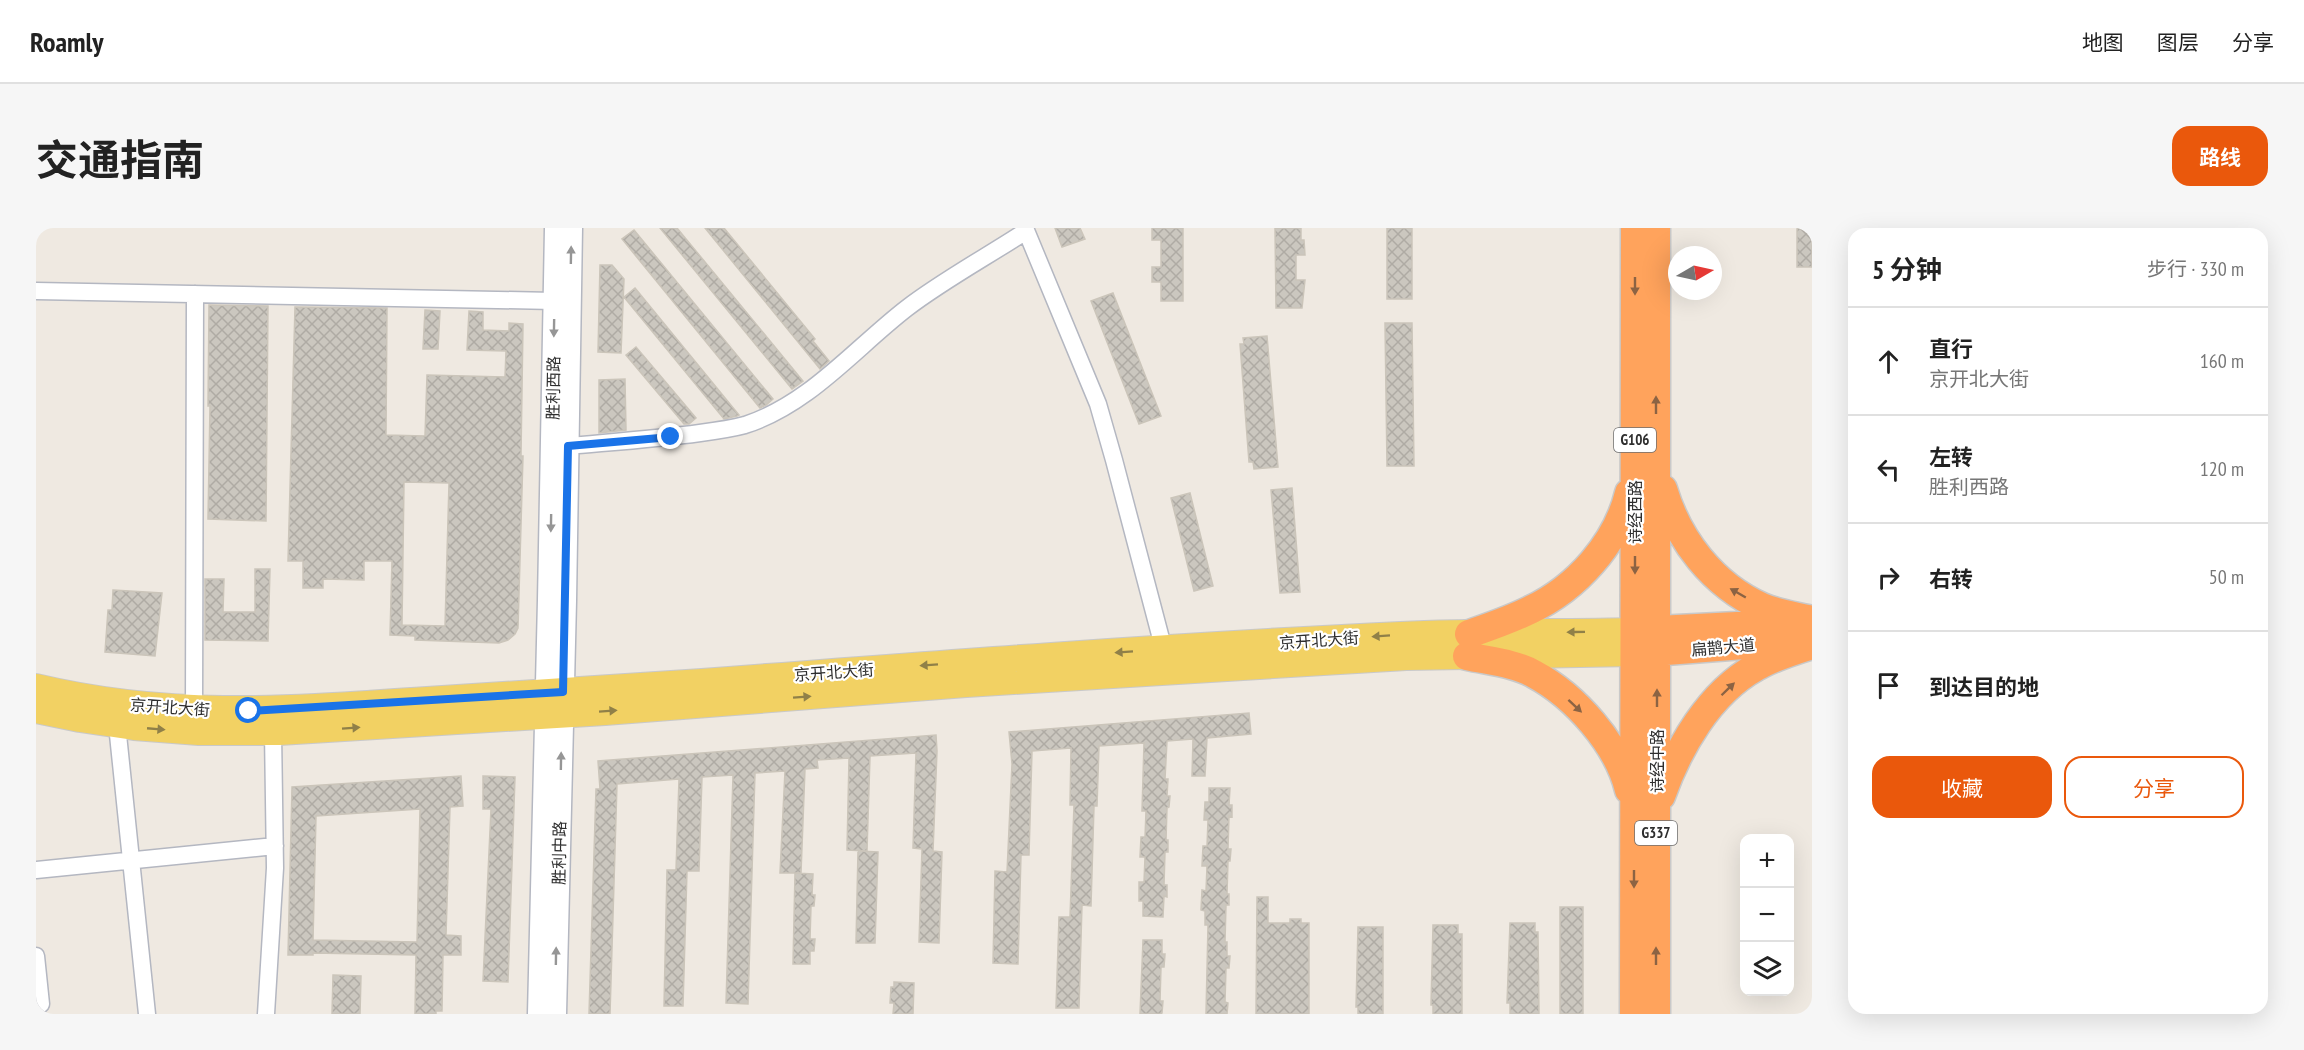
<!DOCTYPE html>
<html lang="zh">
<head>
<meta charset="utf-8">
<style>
	body { margin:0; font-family:"PT Sans Narrow","Noto Sans SC",sans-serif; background:#f6f6f6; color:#222 }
	.controls { position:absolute; right:18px; bottom:18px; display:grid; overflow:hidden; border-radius:12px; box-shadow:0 6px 24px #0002 }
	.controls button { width:54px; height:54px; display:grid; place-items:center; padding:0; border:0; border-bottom:2px solid #e0e0e0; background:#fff; color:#222; font:30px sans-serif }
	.compass { position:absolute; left:1632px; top:18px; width:54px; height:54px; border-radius:50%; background:#fff; box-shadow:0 6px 24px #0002; rotate:81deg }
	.stop { position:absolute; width:18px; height:18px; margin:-14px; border:4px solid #1a73e8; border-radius:50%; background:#fff }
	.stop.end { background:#1a73e8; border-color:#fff; box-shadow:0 2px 6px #0008 }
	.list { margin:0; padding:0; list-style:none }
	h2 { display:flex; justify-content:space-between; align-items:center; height:78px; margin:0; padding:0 24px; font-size:26px }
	h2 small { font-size:20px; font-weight:400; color:#767676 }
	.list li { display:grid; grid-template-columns:39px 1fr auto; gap:18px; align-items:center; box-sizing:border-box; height:108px; padding:0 24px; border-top:2px solid #e0e0e0 }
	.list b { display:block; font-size:22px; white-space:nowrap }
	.list p { margin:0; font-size:20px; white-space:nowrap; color:#767676 }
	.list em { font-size:20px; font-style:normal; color:#767676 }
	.actions { display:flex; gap:12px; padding:18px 24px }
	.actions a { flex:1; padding:14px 0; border:2px solid #ea580c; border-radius:18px; text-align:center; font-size:21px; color:#ea580c }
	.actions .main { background:#ea580c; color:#fff }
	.icon { flex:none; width:33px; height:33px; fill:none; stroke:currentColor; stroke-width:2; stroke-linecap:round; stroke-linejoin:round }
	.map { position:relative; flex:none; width:1776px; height:786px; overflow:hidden; border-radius:18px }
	header { display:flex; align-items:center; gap:36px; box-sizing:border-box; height:84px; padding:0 30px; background:#fff; border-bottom:2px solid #e0e0e0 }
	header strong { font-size:28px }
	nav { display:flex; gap:33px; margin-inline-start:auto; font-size:21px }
	.intro { display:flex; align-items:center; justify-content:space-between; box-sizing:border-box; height:144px; padding:0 36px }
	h1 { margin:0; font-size:42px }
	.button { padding:15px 27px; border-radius:18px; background:#ea580c; color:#fff; font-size:21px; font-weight:700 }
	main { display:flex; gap:36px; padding:0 36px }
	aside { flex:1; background:#fff; border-radius:18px; box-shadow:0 6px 24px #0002 }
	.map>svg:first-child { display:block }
	.building { fill:url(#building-cross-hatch); stroke:#cbc5ba; stroke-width:1.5; fill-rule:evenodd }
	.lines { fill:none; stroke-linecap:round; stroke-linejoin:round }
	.street-casing { stroke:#b4b7c1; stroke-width:19 }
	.secondary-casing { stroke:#b4b7c1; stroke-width:25 }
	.primary-casing { stroke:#c9c9c9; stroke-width:28 }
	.highway-casing { stroke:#c9c9c9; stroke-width:31 }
	.street { stroke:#fff; stroke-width:16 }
	.secondary { stroke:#fff; stroke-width:22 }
	.primary { stroke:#f2d163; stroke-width:26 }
	.highway { stroke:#ffa35c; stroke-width:28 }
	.oneway { fill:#969696 }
	.oneway2 { fill:#8c6343 }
	.oneway3 { fill:#908048 }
	.route { stroke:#1a73e8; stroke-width:8 }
	.labels { text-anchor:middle; stroke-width:4.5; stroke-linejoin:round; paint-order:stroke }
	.shield { fill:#fff; stroke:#6d6d6d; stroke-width:1.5 }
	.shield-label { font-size:15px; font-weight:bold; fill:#2e2e2e }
	.street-label { font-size:16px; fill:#2e2e2e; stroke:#fff }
</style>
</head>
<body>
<header>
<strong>Roamly</strong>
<nav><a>地图</a><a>图层</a><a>分享</a></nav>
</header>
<div class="intro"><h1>交通指南</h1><a class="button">路线</a></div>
<main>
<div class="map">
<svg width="1776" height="786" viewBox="0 0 1776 786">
	<defs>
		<pattern id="building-cross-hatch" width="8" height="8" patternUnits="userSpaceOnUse" patternTransform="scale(1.5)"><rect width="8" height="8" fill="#cbc7bf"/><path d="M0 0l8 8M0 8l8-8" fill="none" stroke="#afaba4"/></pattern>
	</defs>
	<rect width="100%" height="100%" fill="#efe9e1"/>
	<path class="building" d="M624,0h17l126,153 -11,8z
		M669,0h19l91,111 -2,2 16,20 -9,8z
		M1019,0h25l5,11 -23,8z
		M1116,0h31v73h-22v-19h-9v-15h9v-27h-9z
		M1239,0h26v12h3l1,15h-9v25h9l-3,28h-26z
		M1351,0h25v71h-25z
		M1761,0h15v39h-15z
		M598,2l139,169 -7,6 -6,3 -138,-169z
		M564,37h12l12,14 -3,74 -23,-1z
		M599,60l104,127 -2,1 -13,3 -100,-122z
		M1077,65l48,123 -22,8 -48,-123z
		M173,77l59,1 -2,215 -58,-2 2,-113h-2z
		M259,79l92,1 -1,127 39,1 2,-61 78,2 1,-26 -39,-1 2,-39 14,1v18l26,1v-8l14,1 -2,132h2l-5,172 -3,6 -7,6 -9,3 -84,-3v-4l-25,-1 2,-74h-28v19l-41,-1v9h-20v-27h-15zM368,254l45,1 -4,143 -43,-1z
		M389,82l15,1 -2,38h-15z
		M1349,95h27l2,143h-27z
		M1231,108l11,131 -24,2 -1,-7h-4l-9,-118h4l-1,-6z
		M600,119l60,71 -7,6h-5l-58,-69z
		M589,151l1,51 -27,3v-53z
		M1256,260l8,104 -20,1 -9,-103z
		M1154,265l23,93 -19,5 -23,-93z
		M219,341h15l-2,72 -63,-1v-61h19l-1,33h32z
		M77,362l49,3 -7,63 -50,-4 3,-42h4z
		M1213,485l2,21 -44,4 -2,38h-13l1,-37 -26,2 -2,38h3l-1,17h3l-1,11 -2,1 -1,32h2v12h-3l-1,33h3v12l-3,-1 -1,21 -20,-1v-15h-4v-19h5l1,-25h-5l1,-20h4l1,-26h-4l2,-68 -45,3 -2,60h-3l-3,100 -9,-1 -3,103h-23l3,-91h11l4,-112h-4l1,-57 -39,3 -3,104h-8l-3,109 -25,-1 2,-92 12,1 5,-108 -3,-32z
		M900,507l1,16 -4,100 9,1 -3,91 -20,-1 3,-93 -9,-1 3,-95 -46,3 -3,95 -20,-1 2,-92 -32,2 1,8 -13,1 -4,104h-21l5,-102 -30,2 -7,231 -22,-1 7,-228 -31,2 -3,94h-12l-4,135h-19l3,-136h9l3,-91 -62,5 -7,230h-21l7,-225h4l-2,-28z
		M425,548l2,30 -13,1 -4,128 15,1v19h-18l-1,56h-6v3h-21l1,-59 -103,-2v2h-25l4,-168zM384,581l-3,133 -104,-2 3,-124z
		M447,548l32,1 -7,205 -25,-1 8,-172h-8z
		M1173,560h21l-1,17h3v12l-3,-1 -1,33h3l-1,12h-2l-1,33h2v11h-3l-1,37h2v14h3l-1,12h-3l-1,34 3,1 -1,11h-21l2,-89h-3v-14l-4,-1 1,-20 4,1 1,-25h-5l1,-20h4l1,-26h-4l1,-18h4z
		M822,623l20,1 -3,91h-19z
		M759,645l18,1 -1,21h3l-1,11h-3l-1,33h5l-1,12h-4v13h-17z
		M1221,669h11v26h22v-4h11v4h8v91h-53z
		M1524,679h23v107h-23z
		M1474,695h25v9h3l1,82h-29v-11h-3z
		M1397,697h25v9h4v80h-29v-9h-2z
		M1322,699h25v87h-25v-7h-2z
		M1107,712h19v14h3l-1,13h-3l-1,34h3l-1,12 -2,1h-20z
		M297,747l28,1 -1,38h-28z
		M858,754l20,1 -1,31h-20l1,-11h-4l1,-16h3z"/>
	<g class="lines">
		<defs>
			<path id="street" d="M989,0l73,176 16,56 50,190
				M0,63l518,10
				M532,218c44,-4 88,-7 132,-13 15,-2 30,-4 45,-8 65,-21 110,-77 162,-117 35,-27 81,-52 119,-77
				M158,481l1,-415
				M81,497l30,289
				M0,642l239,-24
				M0,728l5,48 -5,1
				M230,786l9,-146 -2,-136"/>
			<path id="secondary" d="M503,786l10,-414 7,-372
				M519,786l10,-413 6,-373"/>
			<path id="primary" d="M0,459c130,31 245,23 376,14 97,-7 193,-12 290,-19 233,-18 466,-36 699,-47 78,-4 156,-2 234,-4
				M0,482l44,9 54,8 65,5h80l326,-20 361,-28 440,-27 229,-4"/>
			<path id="highway" d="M1620,0v786
				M1627,261c15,51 50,96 99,118 16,7 34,9 50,13
				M1601,403l140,-7
				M1433,406c20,-7 41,-14 61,-24 47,-22 87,-67 99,-117
				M1604,425l154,-12
				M1431,428c22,5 48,7 67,18 41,22 84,70 95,116
				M1625,568c17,-48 48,-103 95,-129 17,-10 37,-16 56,-22
				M1598,786l1,-786"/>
		</defs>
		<use href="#street" class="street-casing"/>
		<use href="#secondary" class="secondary-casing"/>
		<use href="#primary" class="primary-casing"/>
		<use href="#highway" class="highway-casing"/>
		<use href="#street" class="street"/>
		<use href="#secondary" class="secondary"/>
		<use href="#primary" class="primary"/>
		<use href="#highway" class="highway"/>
	</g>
	<defs><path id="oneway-solid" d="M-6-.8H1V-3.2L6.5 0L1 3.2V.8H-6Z" transform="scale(1.5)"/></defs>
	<g class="oneway">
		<use href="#oneway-solid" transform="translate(535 27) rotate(-89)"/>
		<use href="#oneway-solid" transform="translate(518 100) rotate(91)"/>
		<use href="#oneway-solid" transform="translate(515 295) rotate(91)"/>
		<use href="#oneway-solid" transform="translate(525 533) rotate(-89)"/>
		<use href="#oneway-solid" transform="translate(520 728) rotate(-89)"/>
	</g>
	<g class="oneway2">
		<use href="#oneway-solid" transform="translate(1599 58) rotate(90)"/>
		<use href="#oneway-solid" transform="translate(1620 177) rotate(-90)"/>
		<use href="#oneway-solid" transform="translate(1599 337) rotate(90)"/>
		<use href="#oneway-solid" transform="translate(1702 365) rotate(-150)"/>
		<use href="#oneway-solid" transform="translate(1692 461) rotate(-44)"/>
		<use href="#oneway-solid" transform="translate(1621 470) rotate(-90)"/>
		<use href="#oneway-solid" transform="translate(1539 478) rotate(43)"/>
		<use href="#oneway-solid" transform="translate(1598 651) rotate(90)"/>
		<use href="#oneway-solid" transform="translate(1620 728) rotate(-90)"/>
	</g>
	<g class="oneway3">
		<use href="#oneway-solid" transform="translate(1540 404) rotate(179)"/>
		<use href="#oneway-solid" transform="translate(1345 408) rotate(176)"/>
		<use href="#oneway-solid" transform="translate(1088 424) rotate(176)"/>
		<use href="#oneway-solid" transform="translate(893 437) rotate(176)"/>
		<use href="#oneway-solid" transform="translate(766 469) rotate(-4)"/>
		<use href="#oneway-solid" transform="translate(572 483) rotate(-4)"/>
		<use href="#oneway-solid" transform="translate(315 500) rotate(-4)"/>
		<use href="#oneway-solid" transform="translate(120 501) rotate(5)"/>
	</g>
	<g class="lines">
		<path class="route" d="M213,483l314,-19 5,-246 103,-9"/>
	</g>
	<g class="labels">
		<g class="shield">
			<rect x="1578" y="200" width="42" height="24" rx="4.5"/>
			<rect x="1599" y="593" width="42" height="24" rx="4.5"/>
		</g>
		<g class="shield-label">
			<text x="1599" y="217">G106</text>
			<text x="1620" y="610">G337</text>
		</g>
		<g class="street-label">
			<text transform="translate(517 160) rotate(-89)" y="6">胜利西路</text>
			<text transform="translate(1599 284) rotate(-90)" y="6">诗经西路</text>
			<text transform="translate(1283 412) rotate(-4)" y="6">京开北大街</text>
			<text transform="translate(1687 419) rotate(-5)" y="6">扁鹊大道</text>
			<text transform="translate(798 444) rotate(-4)" y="6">京开北大街</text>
			<text transform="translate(134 479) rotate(4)" y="6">京开北大街</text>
			<text transform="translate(1621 533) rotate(-90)" y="6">诗经中路</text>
			<text transform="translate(523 625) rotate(-89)" y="6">胜利中路</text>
		</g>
	</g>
</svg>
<div class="controls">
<button>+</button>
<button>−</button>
<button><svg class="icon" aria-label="layers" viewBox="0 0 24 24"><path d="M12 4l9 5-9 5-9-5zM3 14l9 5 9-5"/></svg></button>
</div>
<svg class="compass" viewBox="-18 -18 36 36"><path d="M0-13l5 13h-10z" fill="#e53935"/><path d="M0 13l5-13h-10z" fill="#767676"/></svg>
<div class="stop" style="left:213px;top:483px"></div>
<div class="stop end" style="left:635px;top:209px"></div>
</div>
<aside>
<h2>5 分钟<small>步行 · 330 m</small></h2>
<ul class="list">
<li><svg class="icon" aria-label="ahead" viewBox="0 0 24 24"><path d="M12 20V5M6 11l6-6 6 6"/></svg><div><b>直行</b><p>京开北大街</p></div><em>160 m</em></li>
<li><svg class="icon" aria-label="left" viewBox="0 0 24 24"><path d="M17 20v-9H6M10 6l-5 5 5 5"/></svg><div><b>左转</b><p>胜利西路</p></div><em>120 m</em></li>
<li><svg class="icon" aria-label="right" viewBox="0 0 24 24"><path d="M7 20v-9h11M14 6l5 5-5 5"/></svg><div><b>右转</b></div><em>50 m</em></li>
<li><svg class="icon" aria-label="arrive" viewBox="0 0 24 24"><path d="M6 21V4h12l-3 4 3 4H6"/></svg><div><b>到达目的地</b></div></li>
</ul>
<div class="actions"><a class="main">收藏</a><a>分享</a></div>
</aside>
</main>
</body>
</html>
